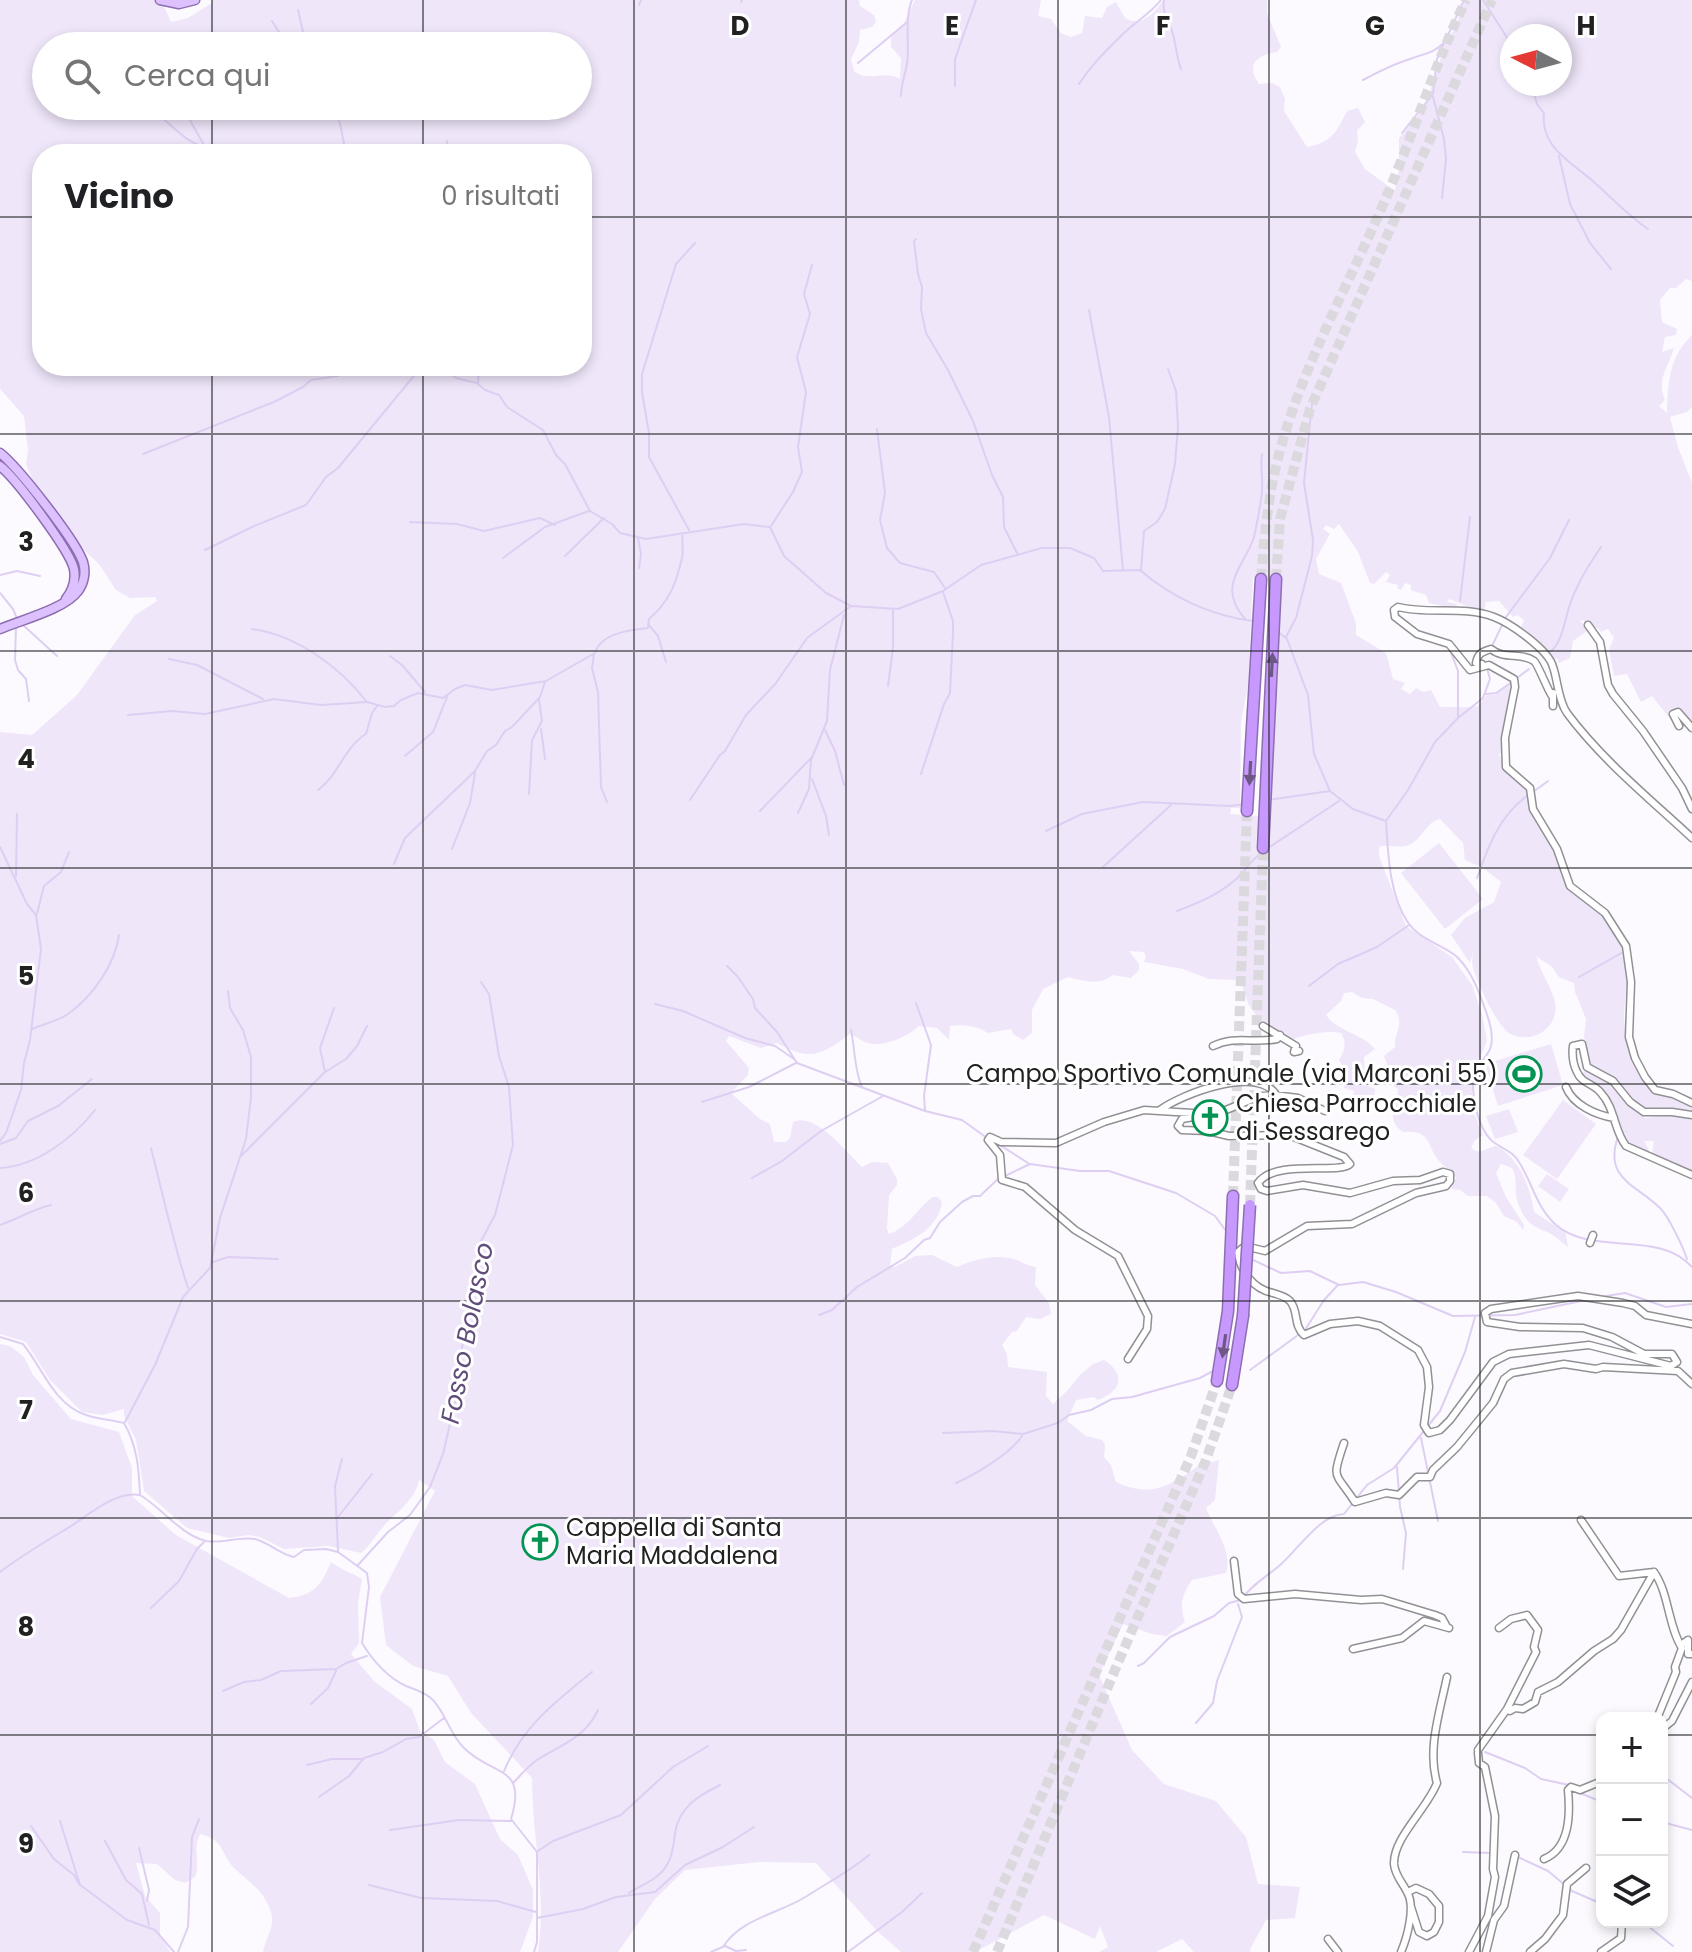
<!DOCTYPE html>
<html lang="it">
<head>
<meta charset="utf-8">
<style>
	body { margin:0; font-family:Poppins,sans-serif; background:#f6f6f6; color:#202124 }
	.controls { position:absolute; right:24px; bottom:24px; display:grid; overflow:hidden; border-radius:16px; box-shadow:0 4px 12px #0003 }
	.controls button { width:72px; height:72px; display:grid; place-items:center; padding:0; border:0; border-bottom:2px solid #e0e0e0; background:#fff; color:#202124; font:40px sans-serif }
	.compass { position:absolute; left:1500px; top:24px; width:72px; height:72px; border-radius:50%; background:#fff; box-shadow:0 4px 12px #0003; rotate:276deg }
	.list { margin:0; padding:0; list-style:none }
	h2 { display:flex; justify-content:space-between; align-items:center; height:104px; margin:0; padding:0 32px; font-size:34px }
	h2 small { font-size:26px; font-weight:400; color:#757577 }
	.icon { flex:none; width:44px; height:44px; fill:none; stroke:currentColor; stroke-width:2; stroke-linecap:round; stroke-linejoin:round }
	.map { position:relative; flex:none; width:1692px; height:1952px; overflow:hidden }
	.search { position:absolute; background:#fff; box-shadow:0 4px 12px #0003; left:32px; top:32px; width:560px; height:88px; display:flex; align-items:center; gap:20px; box-sizing:border-box; padding:0 28px; border-radius:44px; color:#757577; font-size:30px }
	.panel { position:absolute; background:#fff; box-shadow:0 4px 12px #0003; left:32px; top:144px; width:560px; height:232px; border-radius:32px }
	.map>svg:first-child { display:block }
	.green { fill:#efe6fa; fill-rule:evenodd }
	.lines { fill:none; stroke-linecap:round; stroke-linejoin:round }
	.stream { stroke:#decff2; stroke-width:2 }
	.highway-tunnel { stroke:#dbd9de; stroke-width:10; stroke-dasharray:10 5; stroke-linecap:butt }
	.minor-casing { stroke:#919094; stroke-width:9 }
	.major-casing { stroke:#8d6eb0; stroke-width:11 }
	.highway-casing { stroke:#8d6eb0; stroke-width:13 }
	.minor { stroke:#fff; stroke-width:6 }
	.major { stroke:#ddc1fe; stroke-width:8 }
	.highway { stroke:#c798fd; stroke-width:10 }
	.highway-bridge-casing { stroke:#8d6eb0; stroke-width:13; stroke-linecap:butt }
	.highway-bridge { stroke:#c798fd; stroke-width:10 }
	.oneway { fill:#6c5785 }
	.grid { fill:none; stroke:#212122; stroke-width:2; stroke-opacity:0.55 }
	.labels { text-anchor:middle; stroke-width:6; stroke-linejoin:round; paint-order:stroke }
	.poi-label { font-size:24px; fill:#212122; stroke:#fff; text-anchor:start }
	.water-label { font-size:26px; font-style:italic; fill:#624c7c; stroke:#fff }
	.grid-label { font-size:26px; text-anchor:middle; font-weight:bold; fill:#212122; stroke:#fff; stroke-width:6; stroke-linejoin:round; paint-order:stroke }
</style>
</head>
<body>
<div class="map">
<svg width="1692" height="1952" viewBox="0 0 1692 1952">
	<rect width="100%" height="100%" fill="#fcfaff"/>
	<path class="green" d="M0,0h156l7,4 8,18 17,-4 24,-15v-3h647l1,6 14,9 2,7 -4,5 -12,3 -1,12 -8,17 3,12c15,12 31,-2 46,8l1,-21 -10,-11v-10l13,-14 11,-23h126l-3,16 13,3 10,14 10,4 11,-4 3,-17 17,2 5,-11 9,-5 9,16c16,10 30,-5 38,-18h104v13l14,34 -4,5c-20,3 -32,12 -18,32l13,-1 8,4 5,12 -1,12 23,36c25,-5 29,-14 40,-36l11,-3 7,14 -8,9 1,10 -3,11 10,17 30,22 4,-22v-31l26,-31 21,-65 9,-14 10,-28h227v281l-6,-2 -10,9h-6l-10,12 2,22 15,7 -1,6 -11,2 -3,15 12,-4c-6,20 -18,32 -9,52l-6,6 8,7c1,-31 2,-56 25,-78v72l-5,5 -17,5 8,30 14,36v245l-15,-17 -6,1v8l-19,-24 -11,6 -14,-28 -13,2 -5,-27 5,-11 -6,-9 -7,3 -3,-4 -4,1 -11,-9 -3,1 8,9 -15,11 -3,17 -11,5 -2,-5 -4,2 -32,-32 3,-8 -7,-5 -4,2 -14,-16 -13,1 -2,10h-8l-2,-3 -25,-10 -2,3 10,2 -1,5 -27,-6 -3,-8 -15,-5v-5l-6,-2 -4,7 -4,-2 1,-3 -12,-3 4,-7 -4,-3 -12,12 -4,-1 -12,-31 -19,-28 -5,5 -8,-4 -3,4 7,5 -14,25 3,15 22,9 15,40v12l30,18 7,26 12,4 -4,6 9,5 6,-6 7,4 8,-2 9,17c14,-1 24,2 38,-1l9,-11h8l12,-11 6,-1 -9,46 -1,23 -4,2 6,16 21,17 42,99c6,9 15,13 24,19 14,10 24,25 31,40 9,21 2,46 1,68 0,22 5,41 16,60 4,7 8,14 15,20l20,3 17,9v7l-20,-4 -23,2 -18,-11 -18,-21 -23,-14 -6,-27 2,-18 -11,-27 -1,-9 -15,-6 -7,-10 -16,-11c4,15 15,30 19,46 5,26 -24,44 -46,31 -12,-7 -32,-51 -36,-65 -2,-7 0,-13 1,-19l-4,14 -19,-28 14,-17 29,-16 7,-20 -18,-14 -18,-8 -2,-17 -23,-24c-14,3 -17,19 -29,25 -11,6 -22,-1 -32,3v9l27,70 46,31 20,28 10,29 5,27 -16,38 3,34 9,22 -8,5 -4,7c8,10 16,0 25,-1 23,11 35,42 38,66l32,21 2,14c-7,-5 -13,-12 -21,-15 -18,-6 -24,-14 -30,-32 -3,-11 1,-22 -5,-32l-11,-4 -5,9 10,24 18,28 -1,5 -6,-8 -13,-6 -8,-13 -9,-7h-19l-8,-6 -8,-1 -1,-3 5,-8c-4,-8 -9,-8 -14,-14 -17,-16 -8,-35 -39,-32 -18,-12 -6,-25 -5,-43l-9,-7 -1,-15 -4,-11 11,-9c-1,-15 10,-22 0,-37l-22,-11 -11,-1 -10,-6 -8,1 -3,8 -15,14c12,17 36,18 49,34l-11,8 1,28 10,4 -1,9 -12,1 -3,11 -8,-1 3,-18 -10,-3 1,-18 -6,-10c6,-10 8,-17 2,-27 -18,-3 -35,2 -51,7l-11,-9 -15,-3 -16,-25 -8,-23 -31,-1 -26,-10 -39,-7 2,-5 -2,-5 -15,-1 10,13v6l-8,8 -18,-3c-14,11 -29,6 -45,2l-25,12 -11,21v23l-9,7 -10,-6 -2,-5 -23,4c-11,-7 -24,-9 -38,-7l-1,14 -12,-12 -18,-2c-11,10 -36,22 -51,17 -7,-2 -12,-7 -18,-9 -29,21 -39,28 -73,9l-16,5 -32,-12 -3,5 23,27 -1,7 -17,18 29,26 10,5 4,18h12l4,-4 3,-16c22,-11 54,31 69,45l10,-5 16,1 9,16v6l-8,10 -2,34 2,5c19,-6 28,-26 44,-37h5l4,5c-4,27 -28,37 -50,47l-2,16 5,2 20,-11 17,-1 25,12c17,-8 42,-14 60,-7 7,3 11,6 19,7l-1,18 14,18 2,11 -11,5 -14,-2 -9,14 -5,1 -10,13 5,9 1,13 39,5 -1,24 7,8 13,-12 14,-17 13,-11 11,-4c22,14 18,31 -6,40l-4,-3 -18,3 -9,21 19,15 16,4 3,5 -1,12 7,8 5,17c33,15 51,6 78,-13 6,-5 18,-6 25,-9l-4,40 -9,8c8,20 27,43 20,65l-34,7c-10,15 -13,25 -7,42l-18,14 -15,-2 -29,-10 -24,51 33,75 32,34 52,17 30,36 12,47 42,3 -5,31 -29,2 -16,29 1,3h-57l-12,-13 -26,13h-57l9,-5 -8,-21 -5,13 -51,-24 -69,37h-74l-24,-21 -61,-68 -57,-1 -74,8 -30,29 -37,53h-80c9,-60 -6,-114 -6,-174l-61,-65 -23,-37 -35,-10 -27,-21 -6,-48 55,-106 -16,-11c-4,21 -23,32 -36,47 -8,9 -13,19 -22,26l-33,-7 -44,3 -24,-12 -11,-2 -20,3 -42,-10 -43,-37 -8,-51 -12,-24v-7l-21,6 -21,-3 -32,-32 -24,-38 -26,-8v-602l32,3 45,-40 58,-80 22,-14 -2,-4 -25,1 -14,-8 -17,-26 -23,-21 -39,-52 -11,-27 2,-14 -4,-34 -24,-27zM1512,36h48v48h-48zM46,46h532v60h-532zM42,154h540v212h-540zM1253,578l26,1 -11,240 2,25 -3,6 -11,-1 2,-33 -28,-2 1,-6h9l1,-86 7,-36z
		M1439,843l44,56 -38,30 -44,-56z
		M1551,1044l12,41 -65,21 -13,-42z
		M1586,1070l25,13 34,35 28,-3 19,5v52l-40,-16 2,-15h-10l5,9 -4,5 -19,-12 -14,-39 -8,-12 -23,-18z
		M1563,1100l33,24 -39,55 -34,-24z
		M1509,1109l9,23 -23,7 -9,-23z
		M1547,1174l22,15 -9,13 -22,-16z
		M0,1344l10,2 14,11 9,18 38,44 48,13 13,36v28l44,39 113,63c26,-3 32,-13 42,-36 10,8 20,10 31,17l-4,24 1,40 -8,11 24,28 37,27 8,22 14,9 11,22 30,22 25,55 18,16 15,35v27l-13,35h-257c2,-12 11,-25 9,-36 -5,-23 -22,-33 -38,-48 -14,-15 -9,-28 -34,-34 -8,15 1,28 -5,43l-10,6 -10,-3 -18,-16 -21,-1 9,33 15,17v22l10,17h-170z"/>
	<g class="lines">
		<path class="stream" d="M1164,0c-2,14 4,18 8,31 4,12 4,25 9,38
			M1483,0l25,39 4,10
			M741,2l1,-2
			M639,5l2,-5
			M298,10l5,22 7,14
			M272,21l16,25
			M858,63l48,-40
			M1363,80c15,-8 30,-16 47,-21 15,-6 20,-4 34,-16
			M1079,84c13,-20 27,-33 43,-49 13,-13 28,-21 39,-35
			M1531,84l6,20 7,9c-4,36 30,50 52,71 17,15 33,32 52,45
			M955,86v-27l21,-59
			M901,96c0,-12 4,-20 6,-32 3,-21 -3,-44 5,-64
			M1433,97l11,42 2,20 -4,39
			M147,106c19,12 33,33 56,41
			M182,106l27,48
			M330,106l10,17 6,31
			M1402,133l31,-39 4,-35 27,-59
			M447,141l1,13
			M465,154l2,-7
			M1559,156l11,48 20,39 21,26
			M38,204l4,1
			M916,239l-2,2 4,33 4,13 -1,22 5,24 22,37 25,51 19,54 11,22 1,30 14,28
			M1089,310l20,107 14,153
			M363,366l9,5 17,-5
			M439,366l17,12 21,5
			M479,366l-1,18 7,6 14,5 8,12 36,23 13,25 9,9 25,47 22,13 8,9 26,6 98,-15 25,3
			M877,429l8,64 -5,27 7,28 13,15 34,9 11,16
			M143,454l131,-52 29,-15 8,-7 27,-4 7,-7 14,-3
			M410,522l47,2 27,7 56,-13 15,7
			M771,526l22,-34 9,-20 -4,-25 8,-55 -9,-35 13,-43 -6,-20 8,-29
			M770,527l14,29 42,37 25,13 47,3 45,-18 38,-26 61,-17h28l24,10 9,13 37,-1c31,27 73,47 114,51
			M689,530l-40,-73v-24l-7,-41v-18l34,-110 19,-21
			M638,538l3,16 -2,14
			M205,550l49,-24 52,-21 20,-28 12,-9 84,-102
			M565,556l39,-38
			M503,558l42,-31 44,-16
			M1141,571l3,-40 13,-9 8,-13 10,-45 3,-37 -2,-36 -8,-22
			M0,575l17,-4 23,5
			M0,593l13,16 5,12
			M1460,601l10,-84
			M1245,619c-28,-33 -3,-50 8,-79 2,-5 9,-43 9,-49 1,-12 -2,-24 0,-37
			M648,624l10,12 8,26
			M23,625l34,31
			M16,626l-1,34 3,10 8,9 3,22
			M252,629c44,6 88,38 114,72
			M1277,631l10,8 21,56 6,59 16,37 23,18 33,12
			M1286,637l10,-19 16,-62 1,-16 -9,-57 8,-79
			M1492,646l14,-29 44,-59 19,-38
			M1450,650l8,21v47
			M1549,653c16,-13 15,-36 23,-54 7,-19 18,-36 29,-52
			M594,654l-2,14 6,24 3,95 6,15
			M390,656l12,9 23,27
			M169,659l28,6 66,34
			M1487,668l3,11 -7,19 -25,20 -23,24 -27,48 -22,31c2,31 3,73 21,100 11,18 34,23 49,35 11,10 20,28 25,42 5,14 16,38 8,53 -6,11 -15,18 -16,32 0,18 5,44 18,57 10,9 21,10 28,22 14,22 17,45 37,63 38,32 102,4 136,42
			M1517,678l12,-9
			M888,686l5,-38v-39
			M1486,694l10,-1 16,-11
			M128,715l44,-4 33,3 69,-15 47,6 46,-3 18,5 9,-1 7,-6 17,-7 25,5 12,-9 10,-4 27,5 54,-9 49,-28c6,-20 35,-23 53,-25l1,-9c20,-17 27,-35 33,-61 2,-8 -1,-16 1,-25
			M541,729l4,30
			M825,730l10,21 9,34
			M405,756l28,-24 14,-35
			M921,774l23,-70 6,-11 3,-60v-12l-10,-29
			M812,779l14,37 3,19
			M318,790c21,-15 26,-43 48,-56l6,-21 5,-7
			M1533,792l15,-11
			M529,794l3,-54 10,-19 -3,-21
			M690,800l30,-45 5,-4 21,-36 30,-32 31,-45 44,-32
			M1269,800l61,-9
			M760,811l52,-54
			M798,813l11,-24 2,-29 16,-39 3,-51 14,-55
			M1046,831l36,-17 61,-12 87,4 15,-2
			M0,847l27,57 9,11 5,34 -11,91 -6,23 -3,27 -15,43 -6,8
			M1268,848l71,-47
			M452,849l18,-46 5,-30
			M394,864l11,-26 70,-67 12,-20 9,-6 9,-14 7,-4 28,-30 5,-15
			M1103,867l68,-62
			M16,876l1,-62
			M1477,878c11,-31 22,-62 50,-82
			M1177,911c21,-8 41,-16 58,-31 11,-9 16,-21 28,-28
			M37,914l7,-28 17,-14 8,-20
			M727,966l11,11 15,22 2,9 22,24 20,31 128,48 37,9 25,18
			M1579,977l46,-26
			M1309,986l29,-22 39,-17 32,-22
			M916,1003l15,42 -7,51 1,14
			M655,1004l28,7 62,27 30,8 19,13
			M32,1029c11,-5 26,-8 36,-15 24,-17 47,-49 51,-79
			M851,1030c4,18 3,40 11,57
			M325,1072l-5,-24 14,-40
			M702,1102l47,-15 47,-24
			M1618,1137c-15,42 19,48 42,71 9,9 23,39 27,51
			M0,1144l16,-6 12,-17 30,-15 34,-27
			M1000,1145l28,18
			M151,1148c12,47 22,94 37,140
			M241,1156l84,-84 21,-13 11,-13 10,-20
			M0,1168c37,-2 73,-30 95,-58
			M1005,1176l25,-12 50,7h29l67,22 39,23 11,15
			M752,1178l30,-17 39,-30 62,-35
			M0,1225c18,-6 33,-16 51,-20
			M1251,1259l30,14 29,-2 29,14 24,-3 33,10 57,24 62,-1 71,-15
			M213,1262l15,-5 50,2
			M1600,1297l25,-4 41,14 26,-3
			M819,1315l13,-5 25,-23 48,-29 19,-18 6,-2 10,-16 22,-20 11,-6h7l19,-18
			M0,1337l23,7c19,23 31,61 63,71 12,4 26,5 38,8 13,22 15,46 16,72 22,13 41,40 66,46 16,3 33,-5 49,-2 15,4 24,15 39,18l10,-7 22,-1 12,3 29,21 2,14 -7,56c11,18 25,34 44,43 10,4 19,6 27,14 13,14 17,34 30,47 29,30 65,17 48,72l26,33v90l-3,10
			M1250,1370l55,-40 19,-30 13,-14
			M125,1422l30,-57 28,-68 27,-29 10,-50 26,-79 5,-42v-40l-8,-27 -13,-22 -2,-17
			M943,1433l50,-2 30,3 35,-11 11,-8 22,-5 21,-11 20,-2 68,-19 13,-7
			M1421,1438l17,83
			M1397,1467l3,40 6,26 -3,36
			M956,1483c20,-9 54,-29 66,-47
			M338,1517l34,-43
			M338,1551l-3,-65 7,-27
			M358,1565l30,-33 22,-17 20,-28 13,-33 12,-52 13,-100 9,-28 3,-31 15,-28 18,-70 -4,-58 -10,-31 -10,-62 -8,-12
			M0,1572c20,-15 41,-28 63,-41 22,-12 49,-40 77,-36
			M151,1608l28,-27 18,-32 8,-8
			M1138,1666l6,-3 26,-26 44,-21 15,-13 12,-3c9,-14 25,-23 38,-34 19,-16 40,-51 65,-52l23,-29 27,-17 46,-57 25,-59 10,-35
			M223,1691l21,-9 17,-2 20,-9 55,-2 10,-6 21,-7
			M311,1704l17,-16 8,-17
			M1196,1723l17,-20 4,-22 25,-64 -4,-13
			M1485,1752l40,16 16,11 28,6
			M307,1765l25,-6h29
			M504,1771c19,-45 50,-68 88,-99
			M1662,1775l30,23
			M513,1783c8,-8 15,-17 24,-23 24,-15 49,-23 61,-50
			M1580,1793l22,9
			M319,1797l30,-21 15,-18 19,-6 23,-13 13,-2 25,-19
			M60,1821l20,64
			M1662,1822l30,8
			M31,1826l23,33 20,16 5,9 48,36 28,10 19,22
			M390,1830l69,-10 53,1
			M105,1841l21,39 16,14 7,31
			M139,1848l10,42 -2,11
			M538,1851l15,-10 68,-26 52,-48 35,-21
			M1463,1852l27,1
			M1518,1857l30,14 24,20 30,13
			M369,1885l52,13 76,3 39,11
			M629,1893c14,-9 31,-14 39,-30 5,-8 6,-21 7,-30 4,-26 23,-37 45,-48
			M537,1918l46,-9 33,-12 39,-5 30,-27 38,-18 31,-20
			M1643,1922l30,24
			M723,1947c18,-29 56,-33 84,-51 20,-13 43,-25 62,-41
			M178,1952l10,-25 4,-90 7,-18
			M711,1952l14,-6 11,5 10,-1
			M848,1952l54,-40 20,-19"/>
		<path class="highway-tunnel" d="M1261,579c3,-41 7,-81 17,-121 24,-93 73,-177 110,-265 27,-63 48,-132 78,-193
			M1276,579l4,-60 30,-110 182,-409
			M1233,1196l14,-385
			M1250,1205l13,-357
			M973,1952l218,-496 26,-75
			M997,1952l120,-287 89,-205 26,-75"/>
		<defs>
			<path id="minor" d="M1588,625l12,17 8,43 5,9 30,37 39,57 10,21
				M1482,664l-6,-1c2,-10 6,-11 15,-14 13,11 30,3 43,12 4,3 13,28 18,35
				M1553,706v-13
				M1679,726l-6,-12 5,-2 14,16
				M1692,838c-43,-40 -90,-78 -125,-125 -9,-13 -9,-32 -14,-46 -4,-17 -43,-44 -59,-50 -31,-12 -64,-2 -96,-10l-4,3 1,7 22,17 32,10 21,26 19,-5 25,14 1,8 -10,51 1,29 24,21 3,21 24,40 13,37 35,27 21,33 5,36 -2,55 6,21 10,19 10,13 18,4 19,9
				M1263,1026l33,20 -2,6 5,-1
				M1213,1046c23,-11 39,-2 64,-7l3,-4
				M1566,1087c7,18 30,28 48,31
				M1160,1110c22,-16 98,-46 117,-14
				M1325,1111l-27,-13 -24,-3 -14,1 -39,16 -39,7 -4,7 4,4 26,1 21,5 60,-1 55,22 6,7c-10,11 -74,-6 -92,19l3,6 6,2 36,-6 47,8 43,-12 27,-1 23,-8 7,2v7l-4,5 -30,7 -64,31 -45,2 -42,25 -20,-5 -7,6c2,19 15,37 35,41 6,2 12,3 17,8 9,10 3,24 14,34l26,-11 28,-3 22,5 38,24 9,17 2,20 -5,38 5,8 11,-3 10,-10 43,-58 16,-8 80,-9 82,21 6,-4 -5,-8h-28l-32,-17 -29,-9 -63,-1 -33,-5 -2,-9 6,-4 87,-13 45,7 12,3 11,9 46,9
				M1692,1115l-20,-3h-28l-14,-10 -17,-21 -26,-14 -5,-23 -9,2c-1,8 0,18 4,26 5,12 16,11 24,21 14,15 13,38 25,53l66,29
				M1590,1243l3,-8
				M1128,1359l19,-30 1,-13 -30,-60 -43,-26 -50,-43 -23,-7 -2,-25 -12,-15 2,-3 11,5 55,1 48,-21 40,-12 48,3
				M1344,1443c-13,38 -9,28 11,59l31,-9 13,2 18,-18h13l3,-7 24,-23 36,-44 11,-24 8,-6 52,-9 32,5 7,-2 75,4 14,13
				M1581,1520l38,56 35,-4
				M1234,1561l4,33 6,5 51,-5 66,6 21,-1 53,16 7,3 5,9
				M1654,1572c15,21 14,54 28,76l-7,19 1,5 -18,44
				M1681,1645l7,-5v14h4
				M1353,1649l49,-11 22,-17 25,7
				M1507,1709l3,2 5,-3 8,1 12,-7 3,-10 20,-10 36,-31 19,-12 8,-9 33,-58
				M1662,1729l10,-8 20,-39
				M1478,1750l29,-41 29,-57 -2,-5 4,-17 -11,-15 -16,4 -12,9
				M1544,1859c27,-11 26,-47 24,-69l3,-3 9,3 22,-9
				M1408,1892l8,-4 13,6 10,12v16l-5,10 -7,4 -8,-4 -8,-25
				M1328,1939l10,13
				M1401,1952c6,-14 15,-46 6,-60 -4,-9 -12,-16 -13,-28 -1,-26 33,-55 43,-81 -10,-34 3,-72 10,-106
				M1469,1952l19,-36 7,-39 -2,-8 2,-53 -10,-49 -6,-4 -1,-10
				M1486,1952l8,-32 10,-14 11,-51
				M1530,1952l15,-13 18,-24 4,-31 19,-16
				M1601,1952l20,-14 1,-16"/>
			<path id="major" d="M160,0l19,4 16,-4
				M0,453c18,14 76,88 83,109 3,10 1,21 -5,29 -13,18 -57,29 -78,38
				M0,466c16,12 70,85 74,103 2,11 -1,21 -8,30"/>
			<path id="highway" d="M1247,811l14,-232
				M1263,848l13,-269
				M1217,1381l11,-70 5,-115
				M1232,1385l11,-69"/>
		</defs>
		<use href="#minor" class="minor-casing"/>
		<use href="#major" class="major-casing"/>
		<use href="#highway" class="highway-casing"/>
		<use href="#minor" class="minor"/>
		<use href="#major" class="major"/>
		<use href="#highway" class="highway"/>
		<defs>
			<path id="highway-bridge" d="M1243,1316l7,-111"/>
		</defs>
		<use href="#highway-bridge" class="highway-bridge-casing"/>
		<use href="#highway-bridge" class="highway-bridge"/>
	</g>
	<defs><path id="oneway-solid" d="M-6-.8H1V-3.2L6.5 0L1 3.2V.8H-6Z" transform="scale(2)"/></defs>
	<g class="oneway">
		<use href="#oneway-solid" transform="translate(1272 665) rotate(-87)"/>
		<use href="#oneway-solid" transform="translate(1250 773) rotate(93)"/>
		<use href="#oneway-solid" transform="translate(1224 1346) rotate(98)"/>
	</g>
	<path class="grid" d="M212,0v46M423,0v46M634,0v1952M846,0v1952M1058,0v1952M1269,0v1952M1480,0v1952M212,106v48M423,106v48M0,217h42M582,217h1110M212,366v1586M423,366v1586M0,434h1692M0,651h1692M0,868h1692M0,1084h1692M0,1301h1692M0,1518h1692M0,1735h1602M1662,1735h30"/>
	<defs>
		<symbol id="stadium-ring" viewBox="-11 -11 22 22"><circle r="9.5" fill="#fff" stroke="#039353" stroke-width="1.5"/><path d="M0-5a6.5 5 0 1 0 0 10a6.5 5 0 1 0 0-10ZM-3.5-1.8h7v3.6h-7Z" fill="#039353"/></symbol>
		<symbol id="church-ring" viewBox="-11 -11 22 22"><circle r="9.5" fill="#fff" stroke="#039353" stroke-width="1.5"/><path d="M-1.2-6h2.4v3.5h3.3v2.4h-3.3V6h-2.4V-.1h-3.3v-2.4h3.3Z" fill="#039353"/></symbol>
	</defs>
	<g fill-rule="evenodd">
		<use href="#stadium-ring" x="1504" y="1054" width="40" height="40"/>
		<use href="#church-ring" x="1190" y="1098" width="40" height="40"/>
		<use href="#church-ring" x="520" y="1522" width="40" height="40"/>
	</g>
	<g class="labels">
		<g class="poi-label">
			<text x="1498" y="1082" text-anchor="end">Campo Sportivo Comunale (via Marconi 55)</text>
			<text x="1236" y="1112">Chiesa Parrocchiale<tspan x="1236" dy="28">di Sessarego</tspan></text>
			<text x="566" y="1536">Cappella di Santa<tspan x="566" dy="28">Maria Maddalena</tspan></text>
		</g>
		<g class="water-label">
			<text transform="translate(467 1333) rotate(-79)" y="9">Fosso Bolasco</text>
		</g>
	</g>
	<g class="grid-label">
		<text x="740" y="35">D</text>
		<text x="952" y="35">E</text>
		<text x="1163" y="35">F</text>
		<text x="1375" y="35">G</text>
		<text x="1586" y="35">H</text>
		<text x="26" y="551">3</text>
		<text x="26" y="768">4</text>
		<text x="26" y="985">5</text>
		<text x="26" y="1202">6</text>
		<text x="26" y="1419">7</text>
		<text x="26" y="1636">8</text>
		<text x="26" y="1853">9</text>
	</g>
</svg>
<div class="controls">
<button>+</button>
<button>−</button>
<button><svg class="icon" aria-label="layers" viewBox="0 0 24 24"><path d="M12 4l9 5-9 5-9-5zM3 14l9 5 9-5"/></svg></button>
</div>
<svg class="compass" viewBox="-18 -18 36 36"><path d="M0-13l5 13h-10z" fill="#e53935"/><path d="M0 13l5-13h-10z" fill="#757577"/></svg>
<div class="search"><svg class="icon" aria-label="search" viewBox="0 0 24 24"><circle cx="10" cy="10" r="6"/><path d="M15 15l6 6"/></svg>Cerca qui</div>
<section class="panel">
<h2>Vicino<small>0 risultati</small></h2>
<ul class="list">
</ul>
</section>
</div>
</body>
</html>
